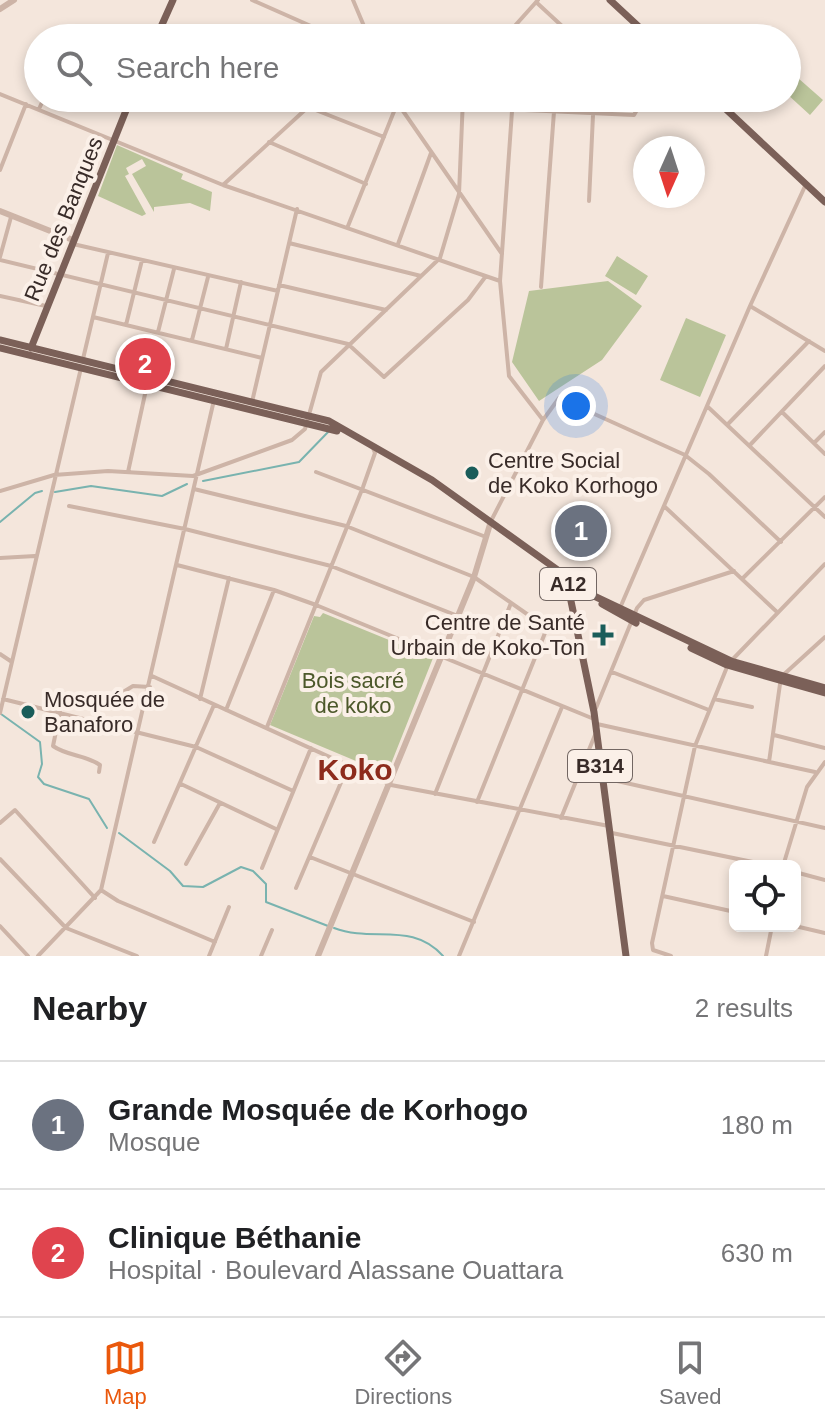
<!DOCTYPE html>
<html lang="en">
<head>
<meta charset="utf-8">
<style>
	body { margin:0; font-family:Arial,sans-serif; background:#f6f6f6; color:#202124 }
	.controls { position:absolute; right:24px; bottom:24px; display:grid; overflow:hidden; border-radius:12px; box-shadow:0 4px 12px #0003 }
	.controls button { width:72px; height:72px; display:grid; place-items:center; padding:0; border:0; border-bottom:2px solid #e0e0e0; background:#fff; color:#202124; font:40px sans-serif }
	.compass { position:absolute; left:633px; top:136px; width:72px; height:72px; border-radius:50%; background:#fff; box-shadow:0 4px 12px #0003; rotate:183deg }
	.you { position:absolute; left:576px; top:406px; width:28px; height:28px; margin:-20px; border:6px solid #fff; border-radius:50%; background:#1a73e8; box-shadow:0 0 0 12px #1a73e833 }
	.badge { display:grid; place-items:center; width:52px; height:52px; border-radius:50%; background:#ea580c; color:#fff; font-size:26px; font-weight:700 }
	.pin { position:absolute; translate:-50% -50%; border:4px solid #fff; box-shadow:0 2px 8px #0006 }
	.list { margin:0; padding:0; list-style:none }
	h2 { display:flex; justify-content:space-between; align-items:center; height:104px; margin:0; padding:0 32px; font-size:34px }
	h2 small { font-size:26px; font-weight:400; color:#757577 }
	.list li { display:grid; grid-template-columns:52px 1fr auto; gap:24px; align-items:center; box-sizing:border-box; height:128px; padding:0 32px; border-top:2px solid #e0e0e0 }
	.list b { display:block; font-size:30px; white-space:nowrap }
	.list p { margin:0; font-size:26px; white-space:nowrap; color:#757577 }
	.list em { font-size:26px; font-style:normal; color:#757577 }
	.icon { flex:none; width:44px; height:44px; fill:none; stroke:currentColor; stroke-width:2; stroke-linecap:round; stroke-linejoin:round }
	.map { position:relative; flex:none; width:825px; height:956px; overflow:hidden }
	.search { position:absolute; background:#fff; box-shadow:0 4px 12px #0003; left:24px; right:24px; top:24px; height:88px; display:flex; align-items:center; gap:20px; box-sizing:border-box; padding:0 28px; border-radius:44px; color:#757577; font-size:30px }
	.sheet { height:360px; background:#fff }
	nav { display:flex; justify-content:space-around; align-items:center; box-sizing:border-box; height:112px; border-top:2px solid #e0e0e0; background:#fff; font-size:22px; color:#757577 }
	nav a { display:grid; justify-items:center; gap:4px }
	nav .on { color:#ea580c }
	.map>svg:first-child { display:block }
	.green { fill:#bac49a }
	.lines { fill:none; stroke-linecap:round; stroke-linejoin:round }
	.stream { stroke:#79b3af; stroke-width:2 }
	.minor { stroke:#cdb4a7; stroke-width:4 }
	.tertiary { stroke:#cdb4a7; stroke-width:6 }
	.primary { stroke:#7b6058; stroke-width:7 }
	.poi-dot { fill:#1a5d5a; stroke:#fbf0e8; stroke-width:3 }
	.labels { text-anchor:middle; stroke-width:8; stroke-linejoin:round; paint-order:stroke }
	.shield { fill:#fbf0e8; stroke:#726662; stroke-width:2 }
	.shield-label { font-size:20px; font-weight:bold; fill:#382b28 }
	.street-label { font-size:22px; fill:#382b28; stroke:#fbf0e8 }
	.poi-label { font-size:22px; fill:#382b28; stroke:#fbf0e8; text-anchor:start }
	.park-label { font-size:22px; fill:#4c582a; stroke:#fbf0e8 }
	.district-label { font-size:30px; font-weight:bold; fill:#8d2b1c; stroke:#fbf0e8 }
</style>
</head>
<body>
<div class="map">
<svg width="825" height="956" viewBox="0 0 825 956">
	<rect width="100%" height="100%" fill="#f4e6dc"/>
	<path class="green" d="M798,78l25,22 -13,15 -23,-21z
		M117,145l66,29 -2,5 31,13 -2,19 -20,-8 -36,4v5l-22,-38 14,-8 -4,-7 -16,9 3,6 -4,2 21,38 -4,2 -44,-20z
		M617,256l31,20 -12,19 -31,-19z
		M608,281l34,25 -40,54 -63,41 -27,-39 17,-71z
		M686,318l40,17 -26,62 -40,-17z
		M323,613l110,45 -46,116 -117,-49 44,-109 6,1z"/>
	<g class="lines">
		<path class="stream" d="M203,481l96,-19 31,-32
			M55,492l36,-6 71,10 25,-12
			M0,522l35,-29 7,-2
			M1,714l39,28 2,22 -4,13 6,7 45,15 18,29
			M119,833l51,38 13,15 20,1 38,-20 12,4 13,13v18l62,24
			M334,928c39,15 78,-7 109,28"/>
		<path class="minor" d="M252,0l86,38
			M353,0l16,38
			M536,2l39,36
			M504,38l34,-38
			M0,94l223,91 277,96
			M394,98l108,156
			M308,107l76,30
			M39,109l5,-11
			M512,111l-12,170 9,95 34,44
			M269,142l97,42
			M0,170l26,-66
			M223,185l95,-87
			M589,201l4,-86
			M348,226l49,-122 237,11 10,-17
			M289,243l132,33
			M73,244l205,47
			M398,244l33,-91
			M0,257l11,-40
			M0,260l348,84 36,33 84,-77 18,-24
			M279,285l107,25
			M541,287l14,-189
			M0,296l46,10
			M750,306l75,45
			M93,317l169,41
			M126,325l16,-65
			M158,332l16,-63
			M192,340l16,-63
			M226,349l15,-67
			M83,359l25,-106
			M252,402l45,-193
			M708,407l117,110
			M782,412l43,42
			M728,424l81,-83
			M814,443l11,-11
			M750,445l75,-79
			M128,472l19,-87
			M316,472l170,65
			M194,489l152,37 128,51 73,51 -70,174
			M0,491l54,-16 54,-4 85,5 99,-36 13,-11 16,-57 119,-114 19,-64 4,-96
			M69,506l116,23 146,37 127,50
			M664,506l113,106
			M491,521l52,-101 16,-22 126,57 24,19 72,68
			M0,558l35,-2
			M177,565l97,25 42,15 278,114
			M742,579l83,-82
			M620,608l130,-302 56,-122
			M0,654l12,8
			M732,660l93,-96
			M612,672l97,38
			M152,676l239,109 218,41
			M61,693l49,7 23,-14 17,1
			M3,699l193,48 95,43
			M200,699l29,-121
			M714,699l38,8
			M596,708l41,-100 7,-8 90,-29
			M226,710l48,-120
			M60,712l-7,34c14,10 33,9 47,19l-1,7
			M0,713l81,-345
			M597,724l218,48
			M267,727l96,-240 12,-34 -2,-5
			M774,735l51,13
			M769,762l12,-85 44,-40
			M604,778l221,50
			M181,784l95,45
			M435,794l76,-191
			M561,818l34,-83
			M0,823l15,-13 80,88
			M612,833l160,33
			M154,842l60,-137
			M310,857l164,65
			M0,859l66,69 71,28
			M186,864l34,-61
			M783,866l24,-79 18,-25
			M262,868l49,-120
			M795,872l30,8
			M296,888l52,-122
			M101,890l17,11 97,41
			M663,896l72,16
			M0,926l28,30
			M795,926l30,7
			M38,956l63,-66 113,-490
			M209,956l20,-49
			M261,956l11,-26
			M459,956l103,-249
			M671,956l-18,-6 -1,-7 43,-197 32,-79
			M766,956l6,-30"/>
		<path class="tertiary" d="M0,9l14,-9
			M0,211l73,29
			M318,956l156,-379 17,-56"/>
		<path class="primary" d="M610,0l41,38
			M156,38l17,-38
			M714,98l111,104
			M0,340l329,81 103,59 162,116 137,65 94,27
			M0,348l337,83
			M31,348l100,-250
			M566,577l28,135 32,244
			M602,604l34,19
			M691,648l36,17 98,28"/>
	</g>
	<g class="poi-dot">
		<circle cx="472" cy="473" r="8"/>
		<path d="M599 623h8v8h8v8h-8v8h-8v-8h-8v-8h8z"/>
		<circle cx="28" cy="712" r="8"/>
	</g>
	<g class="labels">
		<g class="shield">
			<rect x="540" y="568" width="56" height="32" rx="6"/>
			<rect x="568" y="750" width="64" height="32" rx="6"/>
		</g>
		<g class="shield-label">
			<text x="568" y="591">A12</text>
			<text x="600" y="773">B314</text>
		</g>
		<g class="street-label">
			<text transform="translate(63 219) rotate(-68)" y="8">Rue des Banques</text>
		</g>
		<g class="poi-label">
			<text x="488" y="468">Centre Social<tspan x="488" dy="25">de Koko Korhogo</tspan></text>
			<text x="585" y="630" text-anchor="end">Centre de Santé<tspan x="585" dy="25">Urbain de Koko-Ton</tspan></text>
			<text x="44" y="707">Mosquée de<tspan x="44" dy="25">Banaforo</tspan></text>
		</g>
		<g class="park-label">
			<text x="353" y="688">Bois sacré<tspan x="353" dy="25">de koko</tspan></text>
		</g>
		<g class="district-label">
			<text x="355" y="780">Koko</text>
		</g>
	</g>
</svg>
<div class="controls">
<button><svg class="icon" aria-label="locate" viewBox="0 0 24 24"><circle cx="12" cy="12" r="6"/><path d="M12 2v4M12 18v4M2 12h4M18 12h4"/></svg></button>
</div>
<svg class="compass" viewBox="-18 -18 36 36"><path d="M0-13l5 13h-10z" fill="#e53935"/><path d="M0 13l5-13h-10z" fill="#757577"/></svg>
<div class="you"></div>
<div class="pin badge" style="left:581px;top:531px;background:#6b7280">1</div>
<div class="pin badge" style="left:145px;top:364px;background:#e0444e">2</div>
<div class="search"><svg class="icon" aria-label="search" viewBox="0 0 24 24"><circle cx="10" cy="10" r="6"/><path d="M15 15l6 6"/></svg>Search here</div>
</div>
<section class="sheet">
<h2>Nearby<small>2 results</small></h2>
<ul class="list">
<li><span class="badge" style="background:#6b7280">1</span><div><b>Grande Mosquée de Korhogo</b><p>Mosque</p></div><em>180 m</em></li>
<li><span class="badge" style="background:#e0444e">2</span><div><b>Clinique Béthanie</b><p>Hospital · Boulevard Alassane Ouattara</p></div><em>630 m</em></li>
</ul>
</section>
<nav>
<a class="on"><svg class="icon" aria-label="map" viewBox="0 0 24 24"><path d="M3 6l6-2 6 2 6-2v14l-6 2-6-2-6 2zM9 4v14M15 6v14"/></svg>Map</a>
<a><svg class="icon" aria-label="directions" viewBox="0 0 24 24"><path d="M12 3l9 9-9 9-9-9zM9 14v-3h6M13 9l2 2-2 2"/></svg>Directions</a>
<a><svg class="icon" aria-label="saved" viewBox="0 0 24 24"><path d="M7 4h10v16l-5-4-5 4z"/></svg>Saved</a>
</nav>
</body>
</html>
